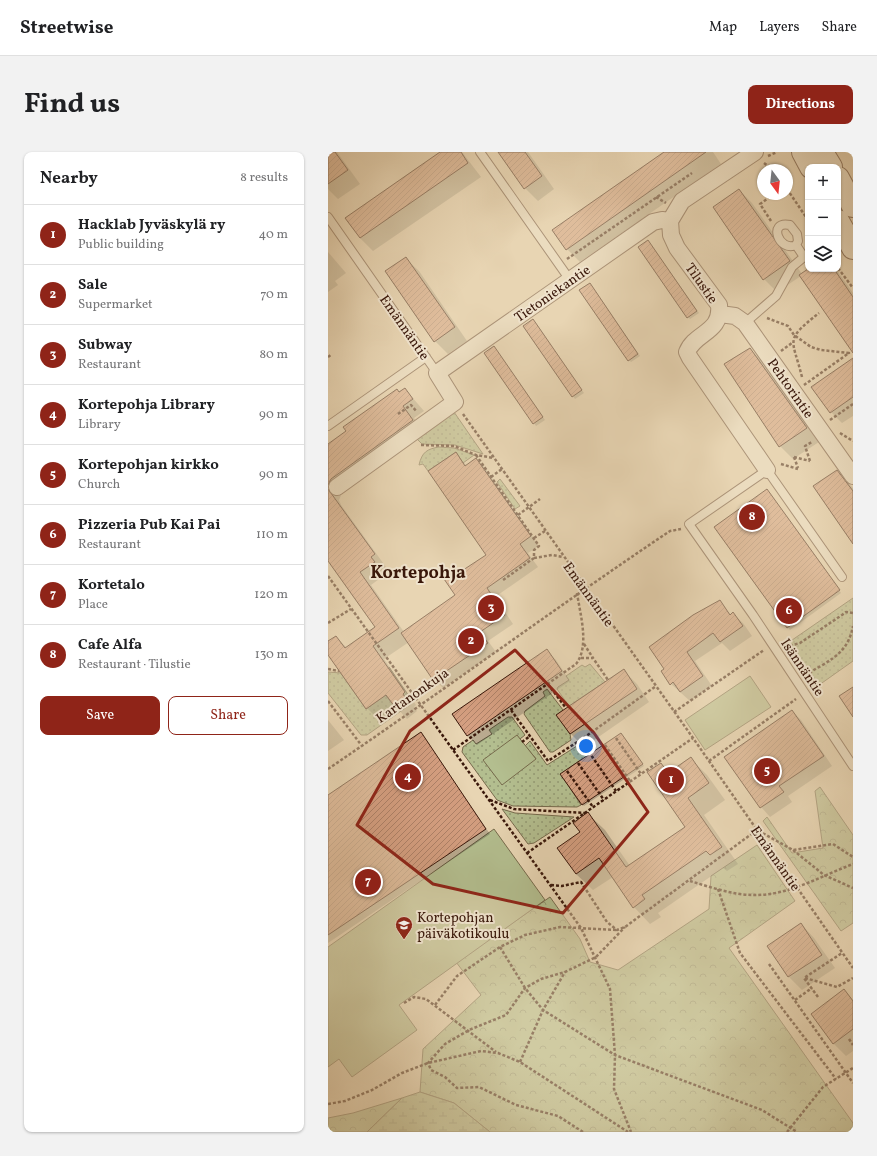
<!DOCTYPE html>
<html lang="en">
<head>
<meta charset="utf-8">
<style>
	body { margin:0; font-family:Vollkorn,serif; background:#f2f2f2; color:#202124 }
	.controls { position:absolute; right:12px; top:12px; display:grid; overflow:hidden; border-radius:8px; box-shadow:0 1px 3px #0004 }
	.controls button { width:36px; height:36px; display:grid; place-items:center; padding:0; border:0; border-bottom:1px solid #e0e0e0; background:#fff; color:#202124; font:20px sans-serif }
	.compass { position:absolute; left:429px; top:12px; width:36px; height:36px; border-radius:50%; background:#fff; box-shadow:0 1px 3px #0004; rotate:165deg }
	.you { position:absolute; left:258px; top:594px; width:14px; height:14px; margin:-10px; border:3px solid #fff; border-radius:50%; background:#1a73e8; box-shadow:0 0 0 6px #1a73e833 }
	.badge { display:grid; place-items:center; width:26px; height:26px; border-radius:50%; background:#8f2418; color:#fff; font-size:13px; font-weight:700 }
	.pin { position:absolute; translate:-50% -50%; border:2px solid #fff; box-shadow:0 1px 4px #0006 }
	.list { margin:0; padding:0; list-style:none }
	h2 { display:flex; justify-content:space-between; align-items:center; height:52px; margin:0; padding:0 16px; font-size:17px }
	h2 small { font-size:13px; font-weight:400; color:#757577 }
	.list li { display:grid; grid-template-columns:26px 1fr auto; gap:12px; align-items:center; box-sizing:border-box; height:60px; padding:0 16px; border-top:1px solid #e0e0e0 }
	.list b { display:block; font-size:15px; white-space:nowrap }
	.list p { margin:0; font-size:13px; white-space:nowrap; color:#757577 }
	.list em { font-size:13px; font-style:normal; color:#757577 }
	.actions { display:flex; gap:8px; padding:12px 16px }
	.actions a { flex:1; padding:9px 0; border:1px solid #8f2418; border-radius:8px; text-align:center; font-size:14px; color:#8f2418 }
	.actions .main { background:#8f2418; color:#fff }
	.icon { flex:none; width:22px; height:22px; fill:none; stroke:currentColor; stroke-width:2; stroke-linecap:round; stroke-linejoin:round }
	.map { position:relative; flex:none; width:525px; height:980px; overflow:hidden; border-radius:8px }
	header { display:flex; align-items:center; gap:24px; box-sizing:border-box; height:56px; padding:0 20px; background:#fff; border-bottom:1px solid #e0e0e0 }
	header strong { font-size:19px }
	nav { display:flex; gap:22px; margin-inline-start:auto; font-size:14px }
	.intro { display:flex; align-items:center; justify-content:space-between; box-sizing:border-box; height:96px; padding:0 24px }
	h1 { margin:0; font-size:28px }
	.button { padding:10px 18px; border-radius:8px; background:#8f2418; color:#fff; font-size:14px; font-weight:700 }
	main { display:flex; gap:24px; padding:0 24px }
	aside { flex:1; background:#fff; border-radius:8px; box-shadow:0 1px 3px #0004 }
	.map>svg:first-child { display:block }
	.grass { fill:url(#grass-dots); stroke:#766a4c }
	.forest { fill:url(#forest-crowns); stroke:#766a4c }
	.wetland { fill:url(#wetland-marsh); stroke:#766a4c }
	.park { fill:#b3be8f; stroke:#766a4c }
	.shadow { fill:#0003 }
	.building { fill:url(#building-hatch); stroke:#39170a }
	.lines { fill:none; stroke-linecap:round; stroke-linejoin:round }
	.service-casing { stroke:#654634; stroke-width:10 }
	.minor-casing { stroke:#654634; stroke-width:18 }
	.secondary-casing { stroke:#39170a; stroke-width:24 }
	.path { stroke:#39170a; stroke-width:2.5; stroke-dasharray:3 2; stroke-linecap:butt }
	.service { stroke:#f0e4ce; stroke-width:8 }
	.minor { stroke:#f0e4ce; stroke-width:16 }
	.secondary { stroke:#f0e4ce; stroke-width:22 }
	.marked { fill:none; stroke:#8f2418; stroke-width:3; stroke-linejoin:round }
	.labels { text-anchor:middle; stroke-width:4; stroke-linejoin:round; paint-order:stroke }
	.street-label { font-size:14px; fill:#39170a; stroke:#f0e4ce }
	.poi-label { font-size:14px; fill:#39170a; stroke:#f0e4ce; text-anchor:start }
	.district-label { font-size:18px; font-weight:bold; fill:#39170a; stroke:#f0e4ce }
</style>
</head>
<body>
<header>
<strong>Streetwise</strong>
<nav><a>Map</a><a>Layers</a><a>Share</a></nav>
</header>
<div class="intro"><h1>Find us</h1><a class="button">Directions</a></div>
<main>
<aside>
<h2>Nearby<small>8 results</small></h2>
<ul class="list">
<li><span class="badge">1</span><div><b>Hacklab Jyväskylä ry</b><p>Public building</p></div><em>40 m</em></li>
<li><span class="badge">2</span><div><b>Sale</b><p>Supermarket</p></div><em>70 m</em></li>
<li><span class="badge">3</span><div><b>Subway</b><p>Restaurant</p></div><em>80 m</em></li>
<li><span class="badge">4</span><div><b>Kortepohja Library</b><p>Library</p></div><em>90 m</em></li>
<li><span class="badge">5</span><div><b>Kortepohjan kirkko</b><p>Church</p></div><em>90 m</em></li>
<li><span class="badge">6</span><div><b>Pizzeria Pub Kai Pai</b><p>Restaurant</p></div><em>110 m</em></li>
<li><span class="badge">7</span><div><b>Kortetalo</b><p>Place</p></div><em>120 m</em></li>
<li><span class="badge">8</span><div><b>Cafe Alfa</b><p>Restaurant · Tilustie</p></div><em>130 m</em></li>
</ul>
<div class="actions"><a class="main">Save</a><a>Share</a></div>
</aside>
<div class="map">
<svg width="525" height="980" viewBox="0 0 525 980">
	<defs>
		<pattern id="grass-dots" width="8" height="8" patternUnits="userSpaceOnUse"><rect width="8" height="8" fill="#b3be8f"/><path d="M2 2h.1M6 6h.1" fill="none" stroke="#939973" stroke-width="1.8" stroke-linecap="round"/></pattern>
		<pattern id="forest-crowns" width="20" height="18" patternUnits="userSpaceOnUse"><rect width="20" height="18" fill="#b3be8f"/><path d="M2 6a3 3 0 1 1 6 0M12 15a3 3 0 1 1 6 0" fill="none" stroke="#939973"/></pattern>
		<pattern id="wetland-marsh" width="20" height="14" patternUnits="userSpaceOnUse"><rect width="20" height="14" fill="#b3be8f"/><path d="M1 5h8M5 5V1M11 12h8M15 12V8" fill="none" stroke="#939973"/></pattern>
		<pattern id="building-hatch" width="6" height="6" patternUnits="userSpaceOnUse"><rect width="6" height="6" fill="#d59f81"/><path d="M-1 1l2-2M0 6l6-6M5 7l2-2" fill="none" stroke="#ae8168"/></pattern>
	</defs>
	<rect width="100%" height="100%" fill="#e8d5b3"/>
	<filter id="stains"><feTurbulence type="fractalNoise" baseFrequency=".005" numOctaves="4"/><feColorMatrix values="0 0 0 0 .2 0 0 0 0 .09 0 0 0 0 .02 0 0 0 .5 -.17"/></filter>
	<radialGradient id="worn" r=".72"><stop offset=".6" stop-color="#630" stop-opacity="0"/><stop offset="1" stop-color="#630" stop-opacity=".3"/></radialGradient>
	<path class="grass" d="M126,260l29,42 -28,-9 -33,-1 -5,-5z
		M111,295l15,1 20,7 -11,8 -7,-11 -28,19 -5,-7 -4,1c3,-13 8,-16 20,-18z
		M172,327l20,27 -5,3 -18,-27z
		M525,446v63l-41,29 -30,-43z
		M262,512l15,18 -36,24 -12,-17 1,-2 11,-7 -3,-4 16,-11 3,2z
		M61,515l22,32v5l-44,31h-6l-33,-42v-21l13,1 25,36 14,-10 3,-7 12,15 11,-8 -3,-5 2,-2z
		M219,537l16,21 -6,5 13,19 1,6 -18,12h-3l-26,-38 1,-3 20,-15 -2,-4z
		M180,565h4l13,18 -5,4 -3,-3 19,23 -11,-13 5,-5 17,24 33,-21h4l4,13 17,32 -22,-31 -22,16 20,31 -4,2 -64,-1 -16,-6 -35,-48 1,-5 10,-7 3,4 16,-10 -3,-4z
		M174,657l13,4 59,4 -40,26 -6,1z"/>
	<path class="forest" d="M492,635l33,48v88l-12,8 -78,-110 4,-4 25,36 31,-5 -8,-57z
		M429,693l38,56 -66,47 124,175v9h-363l-36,-29 -34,-11 3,-43 58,-54 -25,-33 94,-65 30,42 10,23 28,8 91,-61 2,-33z
		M74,946l-35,34h-39v-14l25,-5z"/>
	<path class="wetland" d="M92,940l34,11 36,29h-123l35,-34z"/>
	<path class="park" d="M422,524l21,31 -66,43 -20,-30z
		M189,583l19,24 -34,26 -19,-25z
		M166,677l51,71 -146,105 18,25 -65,47 -13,-18 -11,8v-120z"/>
	<path class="shadow" d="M0,0h9l23,32 -22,15 -10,-10z
		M114,0h20l19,25 -108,74 -13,-13z
		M171,0h29l26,37 -16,12 -13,-13z
		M338,0h47l8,12 -141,98 -13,-13z
		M411,38l13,13 50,71 7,-5h27l17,24v58l-52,-75 -24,16 -13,-13z
		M322,92l49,69 -9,6 -2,-2z
		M0,100l18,21 -11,8 3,4 -10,7z
		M77,106l14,13 48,70 -19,13 -13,-13z
		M264,134l48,70 -9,6 -2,-2z
		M207,170l49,71 -9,6 -51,-72z
		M422,197l13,13 56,80 -26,17 -13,-13z
		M168,198l49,70 -9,6 -50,-73z
		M525,208v56l-11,7 -11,-11z
		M77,237l19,22 -10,7 10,15 -81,58 -4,9 2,5 45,62 -3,2 3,5 -15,11 33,47 53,-36 1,-21 29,-20 -31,-101 11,12 9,-7 9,9 54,78 -11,7 10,14 -43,30 18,27 -25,17 8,11 -53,36 -9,-9 -25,-37 -25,17 32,46 -2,2 3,4 -10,8 -10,-11 -18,12 -12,-12 -39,-55v-10l8,-6 11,11 29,-21 -48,-68v-114z
		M509,319l16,17v54z
		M441,340l72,101 -51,37 -75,-103z
		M391,450l12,13 2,-1 10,9 9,13 -22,15 -8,-8 -27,18 17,25 -22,15 -19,-17 -6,-15z
		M218,498l10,10 14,21 -93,64 -9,-9 -15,-22z
		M295,518l14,14 12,18 -65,45 -13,-13 -13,-19z
		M464,559l9,9 31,46 -44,30 4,6 -22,15 -9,-10z
		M0,568l16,20 -16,11z
		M93,582l69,100 -162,109v-147z
		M295,584l21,30 -60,40 -2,-2z
		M362,606l17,17 18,25 -21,15 34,49 -11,7 -4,-3 -65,45 3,4 -11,7 -16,-17 -21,-30 -20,13 -17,-16 5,-41 7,-19 17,16 25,36 56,-39 -26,-63 9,9z
		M473,772l13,14 21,30 -33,22 -13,-13 -20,-31z
		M516,839l9,9v51l-7,5 -13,-13z"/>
	<path class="building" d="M0,0h7l13,18 -20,14z
		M112,0h21l7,11 -108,75 -15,-20z
		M170,0h27l17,24 -18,13z
		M336,0h42l-140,98 -14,-20z
		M411,37l51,72 -27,19 -50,-73z
		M320,88l49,71 -10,7 -49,-71z
		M78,105l49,70 -21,15 -49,-71z
		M480,117h26l19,28v56l-54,-78z
		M262,131l48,71 -10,7 -49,-71z
		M205,167l49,71 -10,7 -49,-71z
		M166,194l49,71 -10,7 -49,-71z
		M422,196l57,80 -28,19 -55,-83z
		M525,206v39l-23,16 -19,-26z
		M77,236l8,11 -10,7 10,14 -82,59 -3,6v-41l18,-13 -3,-4 54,-38 2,3z
		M128,300l9,14 11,-8 55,78 -11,8 10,14 -43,30 18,27 -25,17 8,11 -55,37 -32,-47 54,-38 -11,-16 11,-8 2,3 29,-19 -58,-84z
		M509,318l16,21v53l-40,-58z
		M0,337l47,65 -4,3 4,5 -15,10 39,56 -26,18 32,46 -2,2 3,5 -11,8 -9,-12 -20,14 -38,-54v-14l8,-5 9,12 30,-21 -47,-66z
		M439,337l73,101 -53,38 -73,-101z
		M392,448l10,15 3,-3 10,14 -23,16 -7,-9 -26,19 16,24 -23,16 -7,-10 -3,3 -9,-14 3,-2 -15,-22 44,-32z
		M219,497l15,22 -95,65 -15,-22z
		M296,517l13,20 -67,45 -14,-19z
		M525,535v30l-14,-21z
		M464,558l32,46 -45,30 5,6 -24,16 -36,-51z
		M93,580l65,97 -158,106v-140z
		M293,581l22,31 -61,41 -22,-31z
		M363,605l18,26 -21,15 34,49 -12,8 -4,-4 -64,44 3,4 -12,9 -34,-50 -23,16 -19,-26 23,-16 -7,-9 15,-11 38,55 59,-40 -38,-55 14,-9 7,10z
		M473,771l21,32 -34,22 -21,-31z
		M516,837l9,12v28l-20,15 -22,-30z"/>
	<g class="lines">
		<defs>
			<path id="service" d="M152,0l90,128
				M0,65l109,156
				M417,171l31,-27 16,-29 12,-10 -8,-12c-17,8 -29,-25 -6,-20l7,9 1,7 -2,4
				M0,274l98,-69
				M514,425l-75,-107 -78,54 64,91 100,151"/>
			<path id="minor" d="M427,0l-73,49 -12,20 1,14 6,13 42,57c3,28 -24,27 -32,47l3,6 77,112
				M392,162l15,2 10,7 108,153
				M9,335l118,-85 -18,-29 216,-151 9,-2 8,1"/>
			<path id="secondary" d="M475,0l8,15
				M494,0l9,15
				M510,26l15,28
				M510,69l15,27"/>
		</defs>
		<use href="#service" class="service-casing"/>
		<use href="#minor" class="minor-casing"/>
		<use href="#secondary" class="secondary-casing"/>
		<path class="path" d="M440,4l9,-4
			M436,11l9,7
			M459,37l21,31
			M328,45l10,6
			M443,69l-11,-17 14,-10
			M239,107l125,-86
			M510,116l15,20
			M439,166l21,8 6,9 17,12 10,3 28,3 -45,32
			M453,199l11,-8
			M0,205l4,-3
			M474,225c-10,-40 -18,-36 17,-64
			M70,262l13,-9 6,7
			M135,262l230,324 160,230
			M502,268l23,-16
			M512,281l13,8
			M93,293l33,1 22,9 18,3
			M148,303l63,91 -5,4v8l-31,22
			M466,305l16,4
			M466,305l4,11
			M482,309l-5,-15 7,-4
			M453,312l17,5
			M163,325l11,-8
			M190,363l22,-16
			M206,386l11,-7
			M206,406l18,-3 11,2
			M0,424l253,352 29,61 5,66 -1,34 17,43
			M0,471l23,-14
			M256,492l9,14
			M457,495l15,-4 42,-28 4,-3 7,1
			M253,506h12l15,22
			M0,517l11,2
			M478,525c4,-5 9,-8 15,-11 18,-11 28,-19 32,-40
			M220,532l18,24
			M0,549l34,45
			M183,558l37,51 37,-24 71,-51
			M346,560l90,-62
			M257,585l6,18 25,36
			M288,586l25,36
			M194,590l8,-6
			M277,593l25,36
			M125,598l123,-86c14,-18 4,-50 1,-71
			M381,609l87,-62
			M250,611l26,37
			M0,617c115,-78 227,-161 342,-238l11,-2
			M239,619l26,36
			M162,648l24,9 71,4
			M465,698l31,25 29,13
			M199,701l166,-115
			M362,729c20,6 43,14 63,14 35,1 68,-19 100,-31
			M223,733l11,1 19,-4 26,40 10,8 8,-3 132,-97 36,20 40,-6 20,13
			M390,737l22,64 96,126
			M172,795l25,41 18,22 72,45 147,55 35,22
			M441,812l84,119
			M477,826l32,9 16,-9
			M490,845l-14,-19 38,-25
			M467,848l17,-12
			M76,851l10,-6 12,2 70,53
			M107,853l22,-29 43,-29 25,-12 35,-8 56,3
			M521,887l4,6
			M192,910l23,-52 22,-38
			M0,952l17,-3 27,-11 30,-17 26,-10 53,-12 17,2 22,9 108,70
			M255,980l-25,-16 -42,-11 -37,-18 -22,1 -12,-11 -14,-7 -3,-7 17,-19 24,-14 37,-15 19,-27 16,-9 24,-7 31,-15 29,-30
			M459,980l36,-45 30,-19"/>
		<use href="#service" class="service"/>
		<use href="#minor" class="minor"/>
		<use href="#secondary" class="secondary"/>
	</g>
	<path d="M0 0H525V980H0ZM187,498l79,83 54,79 -85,101 -130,-29 -76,-59 53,-94z" fill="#e8d5b3" fill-opacity=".55" fill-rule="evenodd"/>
	<path class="marked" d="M187,498l79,83 54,79 -85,101 -130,-29 -76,-59 53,-94z"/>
	<defs>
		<symbol id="school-pin" viewBox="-11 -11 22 30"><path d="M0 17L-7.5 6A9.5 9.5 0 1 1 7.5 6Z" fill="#8f2418" stroke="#f0e4ce"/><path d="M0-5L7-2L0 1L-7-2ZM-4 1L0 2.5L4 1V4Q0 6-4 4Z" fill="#fff"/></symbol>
	</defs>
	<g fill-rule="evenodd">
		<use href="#school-pin" x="66" y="763" width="20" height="27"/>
	</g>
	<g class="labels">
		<g class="street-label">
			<text transform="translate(374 131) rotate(55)" y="5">Tilustie</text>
			<text transform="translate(224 141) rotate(-35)" y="5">Tietoniekantie</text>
			<text transform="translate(77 175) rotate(55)" y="5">Emännäntie</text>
			<text transform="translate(463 236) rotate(55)" y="5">Pehtorintie</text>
			<text transform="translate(261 442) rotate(54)" y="5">Emännäntie</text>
			<text transform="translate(475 515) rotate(56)" y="5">Isännäntie</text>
			<text transform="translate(84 543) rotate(-35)" y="5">Kartanonkuja</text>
			<text transform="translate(448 706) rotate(55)" y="5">Emännäntie</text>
		</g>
		<g class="poi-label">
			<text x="89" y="770">Kortepohjan<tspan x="89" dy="16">päiväkotikoulu</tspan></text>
		</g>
		<g class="district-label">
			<text x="90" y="426">Kortepohja</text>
		</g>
	</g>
	<rect width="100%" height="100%" filter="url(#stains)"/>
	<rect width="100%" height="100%" fill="url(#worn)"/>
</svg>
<div class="controls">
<button>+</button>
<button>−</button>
<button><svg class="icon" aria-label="layers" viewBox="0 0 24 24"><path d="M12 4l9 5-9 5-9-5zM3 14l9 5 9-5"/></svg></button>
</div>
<svg class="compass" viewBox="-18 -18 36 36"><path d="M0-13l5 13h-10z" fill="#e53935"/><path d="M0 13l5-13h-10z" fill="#757577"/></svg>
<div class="you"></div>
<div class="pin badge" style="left:343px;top:628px">1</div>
<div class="pin badge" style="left:143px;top:489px">2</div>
<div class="pin badge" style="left:163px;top:456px">3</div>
<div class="pin badge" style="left:80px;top:625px">4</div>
<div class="pin badge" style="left:439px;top:619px">5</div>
<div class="pin badge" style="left:461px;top:459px">6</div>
<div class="pin badge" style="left:40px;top:730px">7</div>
<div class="pin badge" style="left:424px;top:365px">8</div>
</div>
</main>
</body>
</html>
